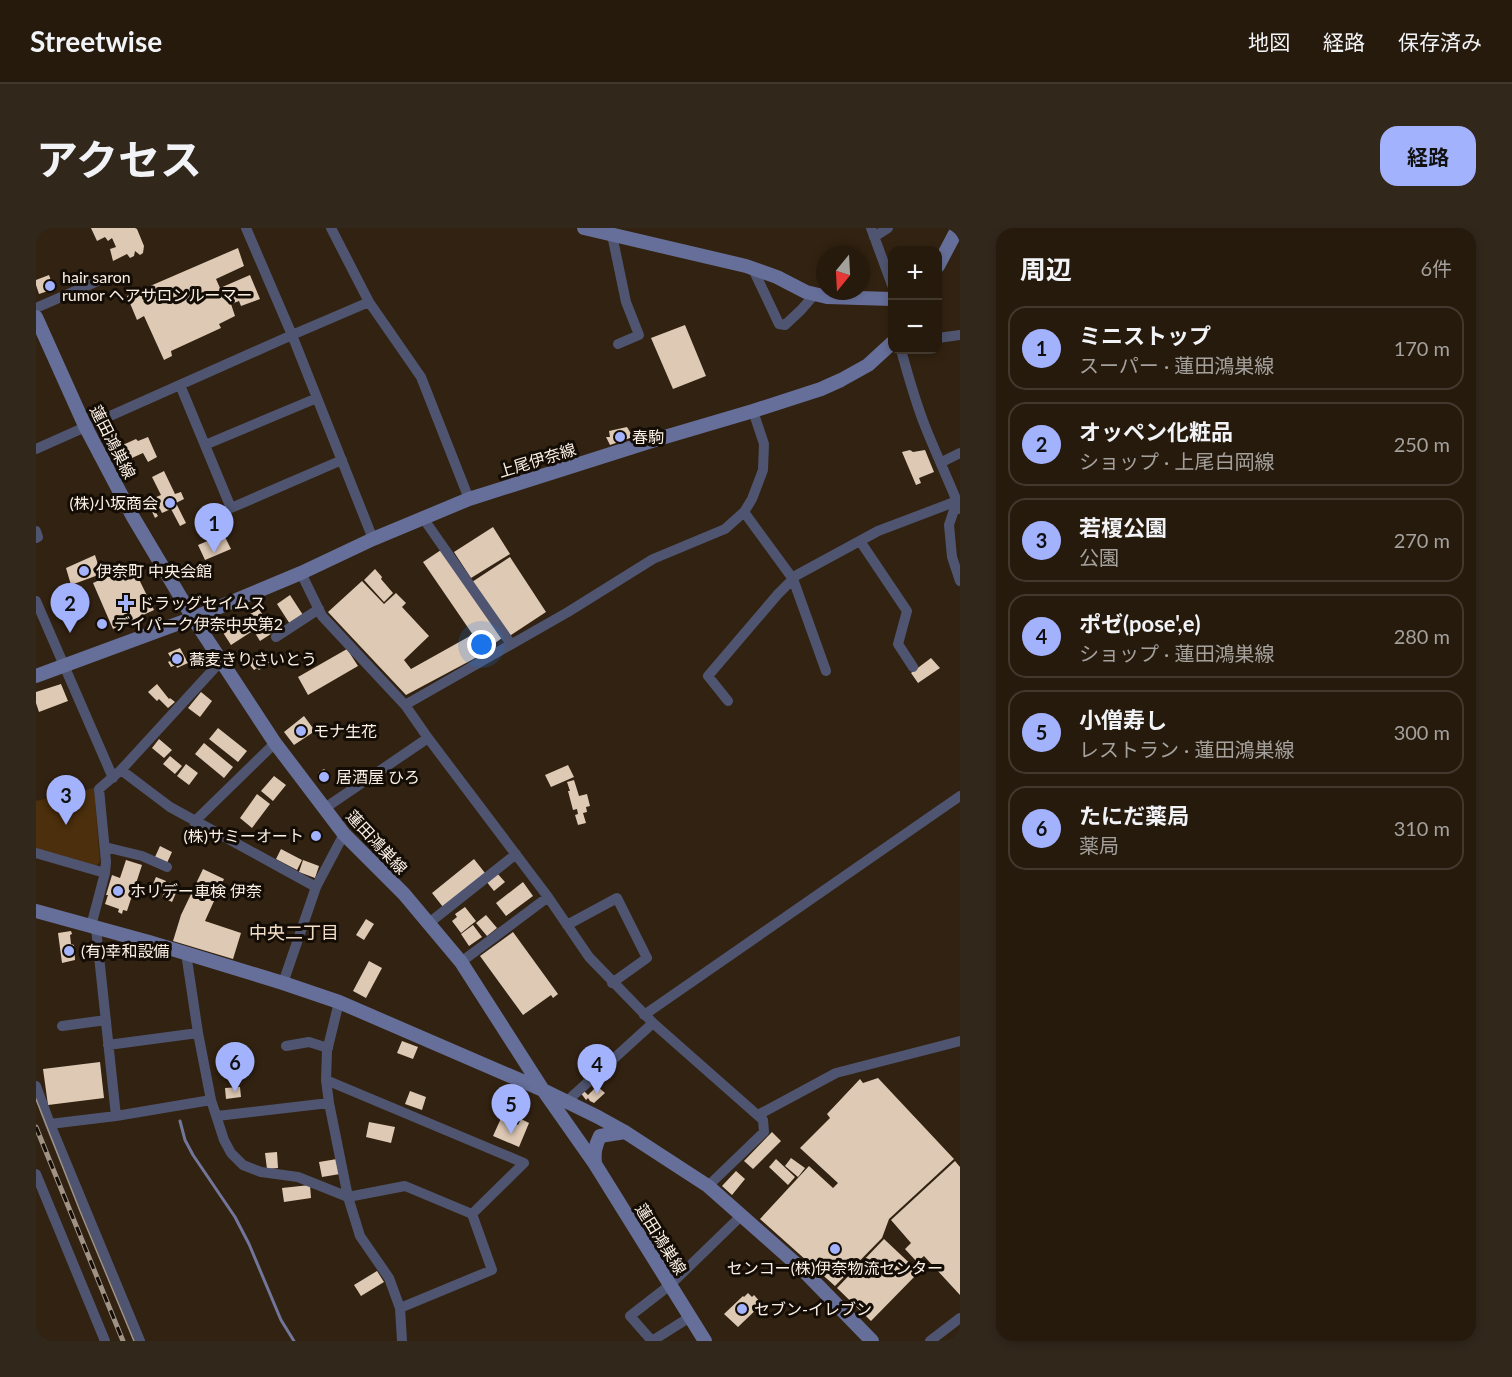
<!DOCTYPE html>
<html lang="ja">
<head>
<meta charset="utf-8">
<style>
	body { margin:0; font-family:Lato,"Noto Sans JP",sans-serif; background:#32271b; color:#f1f3f6 }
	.controls { position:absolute; right:18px; top:18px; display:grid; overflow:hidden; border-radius:12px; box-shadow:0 3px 9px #0003 }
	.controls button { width:54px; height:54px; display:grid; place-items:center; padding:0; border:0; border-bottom:2px solid #42382e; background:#261a0d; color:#f1f3f6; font:30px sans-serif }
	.compass { position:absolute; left:780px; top:18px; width:54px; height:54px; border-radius:50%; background:#261a0d; box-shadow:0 3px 9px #0003; rotate:198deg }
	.you { position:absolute; left:446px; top:417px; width:21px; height:21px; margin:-15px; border:4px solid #fff; border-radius:50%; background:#1a73e8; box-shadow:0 0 0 9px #1a73e833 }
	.badge { display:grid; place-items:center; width:39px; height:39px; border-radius:50%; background:#a3b2fd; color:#111; font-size:20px; font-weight:700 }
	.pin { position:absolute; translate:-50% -50px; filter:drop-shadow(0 2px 3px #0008) }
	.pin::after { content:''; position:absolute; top:32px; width:21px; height:18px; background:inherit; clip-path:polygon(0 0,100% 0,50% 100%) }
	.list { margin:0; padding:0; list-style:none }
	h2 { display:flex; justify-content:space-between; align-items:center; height:78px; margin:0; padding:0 24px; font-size:26px }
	h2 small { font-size:20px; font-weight:400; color:#a4a19d }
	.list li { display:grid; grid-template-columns:39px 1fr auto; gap:18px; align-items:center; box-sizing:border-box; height:84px; margin:0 12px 12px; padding:0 12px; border:2px solid #42382e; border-radius:18px }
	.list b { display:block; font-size:22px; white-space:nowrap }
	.list p { margin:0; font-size:20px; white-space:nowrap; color:#a4a19d }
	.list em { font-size:20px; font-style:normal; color:#a4a19d }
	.map { position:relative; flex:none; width:924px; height:1113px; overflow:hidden; border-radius:18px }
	header { display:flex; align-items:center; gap:36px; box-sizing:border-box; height:84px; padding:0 30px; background:#261a0d; border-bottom:2px solid #42382e }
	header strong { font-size:28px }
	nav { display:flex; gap:33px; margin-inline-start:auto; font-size:21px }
	.intro { display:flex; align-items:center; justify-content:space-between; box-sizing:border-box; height:144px; padding:0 36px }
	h1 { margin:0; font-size:42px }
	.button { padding:15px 27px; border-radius:18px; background:#a3b2fd; color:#111; font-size:21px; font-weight:700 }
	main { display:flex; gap:36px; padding:0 36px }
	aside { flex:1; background:#261a0d; border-radius:18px; box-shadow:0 3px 9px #0003 }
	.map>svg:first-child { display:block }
	.green { fill:#4c2f0c }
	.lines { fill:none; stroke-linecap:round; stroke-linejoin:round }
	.stream { stroke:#72769b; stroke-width:3 }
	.building { fill:#dec9b4 }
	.street { stroke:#4f5570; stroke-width:10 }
	.secondary { stroke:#666f99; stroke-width:14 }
	.tram { stroke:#a09385; stroke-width:1.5 }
	.rail-casing { stroke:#a09385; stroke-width:5 }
	.rail { stroke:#140d06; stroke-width:3; stroke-dasharray:9; stroke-linecap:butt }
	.poi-dot { fill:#a3b2fd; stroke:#140d06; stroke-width:2 }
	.labels { text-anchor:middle; stroke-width:6; stroke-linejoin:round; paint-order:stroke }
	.poi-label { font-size:16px; fill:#fbf0e5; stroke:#140d06; text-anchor:start }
	.street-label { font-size:16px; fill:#fbf0e5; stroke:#140d06 }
	.neighbourhood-label { font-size:18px; fill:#f3dec8; stroke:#140d06 }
</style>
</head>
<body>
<header>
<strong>Streetwise</strong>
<nav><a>地図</a><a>経路</a><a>保存済み</a></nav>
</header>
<div class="intro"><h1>アクセス</h1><a class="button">経路</a></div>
<main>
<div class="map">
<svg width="924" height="1113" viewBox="0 0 924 1113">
	<rect width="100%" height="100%" fill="#322211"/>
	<path class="green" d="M58,560l6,74 -4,4 -60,-16v-49z"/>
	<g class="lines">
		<path class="stream" d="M144,893l5,19 8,15 42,62 14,27 32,76 13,21"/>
	</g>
	<path class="building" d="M55,0h44l2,1 7,17 -1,7 -3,2 -5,-4 -1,5 -4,2 -3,-4 -14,7 -3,-12 6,-2 -4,-9 -4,3 -3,-4 -8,4z
		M202,20l6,18 -28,13 4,9 30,-13 10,24 -19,7 -2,-5 -8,3 4,12 -16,8 2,4 -50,23 1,5 -8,4 -20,-44 -7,4 -10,-24z
		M13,47l5,14 -15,5 -3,-9v-5z
		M649,97l21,51 -33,13 -22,-51z
		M591,199l6,10 -23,8 -4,-8h4l-1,-6z
		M112,209l9,20 -9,5 -5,-9 -20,9 -7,-14 20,-9 2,2z
		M874,222l3,2 12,-2 9,22 -15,6 2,5 -5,2 -14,-33z
		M128,243l11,23 6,-2 3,7 -8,4 10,20 -6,3 -9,-17 -9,4 -2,-4 -5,2 3,5 -3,2 -8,-17 14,-6 -9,-18z
		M457,299l17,27 -39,24 -17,-26z
		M186,303l9,18 -26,11 -7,-15 19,-8 -3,-4z
		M405,322l61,88 -18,13 -61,-89z
		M59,327l6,19 -30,11 -5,-17z
		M474,329l36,55 -38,25 -36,-55z
		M96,337l22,45 -41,19 -20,-46z
		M339,341l7,8 -1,2 12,14 -9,9 -20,-22z
		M326,353l22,23 12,-11 10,10 -4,4 27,29 -25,24 7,9 59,-33 11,19 -75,40 -78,-83z
		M254,367l13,20 -13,9 -13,-20z
		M223,381l15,23 -14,9 -15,-24z
		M205,390l10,14 -20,13 -9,-14z
		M144,420l8,15 -11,5 -1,-3 -5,2 -3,-5 4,-2 -4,-7z
		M311,421l11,17 -50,29 -10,-18z
		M227,422l8,11 -12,9 -2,-2 -3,2 -7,-9z
		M895,430l9,10 -22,15 -7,-10z
		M25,456l7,17 -29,11 -3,-9v-11z
		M121,456l12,15 1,-1 5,4 -7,6 -9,-9 -2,2 -9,-9z
		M165,464l11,9 -12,16 -12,-9z
		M268,488l11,15 -21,14 -10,-13z
		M182,500l29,23 -9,11 -29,-23z
		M123,511l13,11 -8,8 -12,-10z
		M168,515l29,24 -9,11 -29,-24z
		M134,528l12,10 -7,8 -12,-10z
		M150,536l12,9 -9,12 -12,-9z
		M532,537l6,12 -23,10 -6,-12z
		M288,541l7,9 -7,6 -6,-11z
		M238,548l12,9 -13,16 -12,-10z
		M538,552l5,16 8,-2 3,12 -4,1 1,5 -4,1 3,10 -8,2 -3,-10 3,-1 -1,-5 -4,1 -5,-19h2l-3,-9z
		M221,566l13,10 -18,24 -12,-10z
		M124,618l12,6 -5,11 -12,-6z
		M245,621l21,11 -5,10 -21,-11z
		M438,631l11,14 -42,34 -11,-14z
		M90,632l16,5 -15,46 -4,-1 -1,4 -4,-2 1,-3 -14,-5 3,-9h-2l6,-20 8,3z
		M267,632l16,6 -4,12 -16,-6z
		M167,641l21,10 -19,42 36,12 -8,26 -60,-18 8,-26z
		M460,644l9,10 -11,9 -8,-10z
		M120,649l10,4 -6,14 -10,-4z
		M133,654l10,4 -7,16 -10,-5z
		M487,654l10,14 -27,20 -10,-13z
		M429,679l11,14 -15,12 -9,-12 5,-4 -2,-3z
		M450,687l11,13 -10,8 -11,-13z
		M330,691l8,5 -10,16 -8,-5z
		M437,697l9,12 -13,9 -8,-12z
		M35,703l1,3 -2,1 1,9 3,1 1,15 -13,3 -4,-30z
		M477,704l45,62 -5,4 -2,-3 -28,20 -43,-59z
		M333,733l13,7 -16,30 -13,-7z
		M366,813l16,6 -5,12 -16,-6z
		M64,834l4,36 -56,7 -5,-36z
		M842,850l76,81 -65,60 -7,19 -47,48 -75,-67 49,-53 24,22 5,-5 -38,-35 30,-30 -3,-4 33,-35 3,4z
		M561,858l8,7 -11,10 -4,-2 -2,-3 -2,2 -6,-8 3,-2 5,5z
		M204,859l1,10 -15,2 -1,-11z
		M374,863l16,6 -4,13 -17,-6z
		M466,888l16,9 3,-6 8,4 -10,24 -26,-11z
		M333,894l26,5 -4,16 -25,-6z
		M736,904l9,9 -28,28 -9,-8z
		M241,924l1,16 -11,1 -2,-16z
		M755,930l14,10 -7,9 -13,-11z
		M301,931l3,15 -18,3 -3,-15z
		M740,931l19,18 -7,8 -19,-18z
		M919,933l5,6v128l-36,-39 -7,6 -12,-13 6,-6 -20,-23z
		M700,943l9,8 -13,16 -10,-9z
		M274,957l1,13 -27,4 -2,-14z
		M848,1011l35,33 -48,49 -34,-33z
		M341,1043l7,11 -23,14 -7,-11z
		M712,1065l4,4 2,-2 8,9 -24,23 -14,-13 19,-18 1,1z"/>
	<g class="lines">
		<path class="street" d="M210,0l46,107 81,204
			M295,0l38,74 52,75 48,122
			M835,0l21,57
			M576,7l14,67 13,33 -21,9
			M838,9l14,-9
			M717,41l26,55 6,1 16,-15 14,-16
			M0,80l62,-27
			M902,110l22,-3
			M865,122c7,25 14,51 24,76 11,28 24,55 35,83
			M144,157l51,123 111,-48
			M169,217l112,-47
			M0,221l256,-114 77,-33
			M906,234l18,-9
			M921,273l-8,24 3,32 8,24
			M708,284l49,67 33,92
			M387,290l88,126
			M0,303l2,6 -2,1
			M824,313l47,70 -9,33 15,23
			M265,345l21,43 83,89 23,33 120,159 41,60 64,66 110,97 1,12 -56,54
			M0,373l77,177
			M240,409l43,-28
			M692,473l-20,-25 70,-82 19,-19 81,-44 79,-30
			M369,477l163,-93 85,-53 72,-30 19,-17 8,-13 11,-29 1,-26 -11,-33
			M85,542l49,37 146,80
			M289,580l103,-70
			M158,594l81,-79
			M69,619l37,9 25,11
			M0,625l69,20
			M393,695l87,-69
			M531,697l50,-27 30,60 -35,25
			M55,698l14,-53 1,-11 -7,-73 22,-19 100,-109
			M60,700l20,188
			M150,725l12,80 13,67 13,40 7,13 12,12 18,7 37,5 50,20 57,-11 67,28 20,56 -92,38
			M425,734l87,-65
			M247,755l33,-96 28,-53
			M303,774l-12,49 -1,29 3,23 19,94 12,39 29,42 11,30 2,33
			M608,787l316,-219
			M26,798l44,-6
			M72,817l90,-12
			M250,818l23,-4 19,6
			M290,852l198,83 -52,51
			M0,858l14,38 90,217
			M530,874l87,-79
			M722,887l78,-42 124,-32
			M181,888l112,-13
			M14,896l66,-8 95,-16
			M0,946l69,167
			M616,1113l-22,-25 40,-31 72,-70
			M616,1113l38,-24
			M894,1113l30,-23"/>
		<path class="secondary" d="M548,0l162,38 31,11 29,15 21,5 65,2
			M902,38l20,-38
			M0,89l49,109 48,91 60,101 82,125 69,91 60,60 57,68 82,128 52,74 110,177
			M0,448l157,-58 108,-45 72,-34 96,-40 189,-60 95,-28 68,-22 20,-9 27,-15 24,-22
			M0,683l113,31 134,41 56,19 204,88 55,27 27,15 83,54 95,84 69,71
			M559,936c-1,-11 0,-18 5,-28l25,-4"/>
		<path class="tram" d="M0,871l44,112 54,130"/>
		<defs>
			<path id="rail" d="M0,899l87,214"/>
		</defs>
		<use href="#rail" class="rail-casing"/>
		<use href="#rail" class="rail"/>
	</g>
	<g class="poi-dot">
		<circle cx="14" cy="58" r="6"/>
		<circle cx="584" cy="209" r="6"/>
		<circle cx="134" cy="275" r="6"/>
		<circle cx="48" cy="343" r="6"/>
		<path d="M87 366h6v6h6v6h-6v6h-6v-6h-6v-6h6z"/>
		<circle cx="66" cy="396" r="6"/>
		<circle cx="141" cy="431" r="6"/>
		<circle cx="265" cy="503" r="6"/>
		<circle cx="288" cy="549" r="6"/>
		<circle cx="280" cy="608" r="6"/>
		<circle cx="82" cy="663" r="6"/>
		<circle cx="33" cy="723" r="6"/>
		<circle cx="799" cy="1021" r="6"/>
		<circle cx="706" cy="1081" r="6"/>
	</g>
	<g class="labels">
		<g class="poi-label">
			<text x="26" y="55">hair saron<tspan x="26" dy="18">rumor ヘアサロンルーマー</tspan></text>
			<text x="596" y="215">春駒</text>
			<text x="122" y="281" text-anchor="end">(株)小坂商会</text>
			<text x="60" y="349">伊奈町 中央会館</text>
			<text x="102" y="381">ドラッグセイムス</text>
			<text x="78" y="402">デイパーク伊奈中央第2</text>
			<text x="153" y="437">蕎麦きりさいとう</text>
			<text x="277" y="509">モナ生花</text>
			<text x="300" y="555">居酒屋 ひろ</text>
			<text x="268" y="614" text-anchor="end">(株)サミーオート</text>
			<text x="94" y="669">ホリデー車検 伊奈</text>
			<text x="45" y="729">(有)幸和設備</text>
			<text x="799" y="1046" text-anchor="middle">センコー(株)伊奈物流センター</text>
			<text x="718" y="1087">セブン-イレブン</text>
		</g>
		<g class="street-label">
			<text transform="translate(77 214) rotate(63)" y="6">蓮田鴻巣線</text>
			<text transform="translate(501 232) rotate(-17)" y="6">上尾伊奈線</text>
			<text transform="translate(341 614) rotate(47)" y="6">蓮田鴻巣線</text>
			<text transform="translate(625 1011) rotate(58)" y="6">蓮田鴻巣線</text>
		</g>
		<g class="neighbourhood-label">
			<text x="258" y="711">中央二丁目</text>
		</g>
	</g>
</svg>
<div class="controls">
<button>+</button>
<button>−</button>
</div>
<svg class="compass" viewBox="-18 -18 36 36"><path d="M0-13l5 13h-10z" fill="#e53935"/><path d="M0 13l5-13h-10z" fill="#a4a19d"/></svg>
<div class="you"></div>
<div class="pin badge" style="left:178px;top:325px">1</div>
<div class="pin badge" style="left:34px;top:405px">2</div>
<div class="pin badge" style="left:30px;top:597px">3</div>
<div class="pin badge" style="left:561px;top:866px">4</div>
<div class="pin badge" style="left:475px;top:906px">5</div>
<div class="pin badge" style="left:199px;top:864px">6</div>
</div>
<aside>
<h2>周辺<small>6件</small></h2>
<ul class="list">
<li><span class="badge">1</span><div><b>ミニストップ</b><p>スーパー · 蓮田鴻巣線</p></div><em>170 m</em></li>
<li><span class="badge">2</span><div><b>オッペン化粧品</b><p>ショップ · 上尾白岡線</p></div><em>250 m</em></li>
<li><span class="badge">3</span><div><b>若榎公園</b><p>公園</p></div><em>270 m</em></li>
<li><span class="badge">4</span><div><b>ポゼ(pose',e)</b><p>ショップ · 蓮田鴻巣線</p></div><em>280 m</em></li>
<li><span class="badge">5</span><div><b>小僧寿し</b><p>レストラン · 蓮田鴻巣線</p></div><em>300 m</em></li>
<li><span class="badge">6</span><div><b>たにだ薬局</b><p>薬局</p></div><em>310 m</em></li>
</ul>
</aside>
</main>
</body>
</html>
